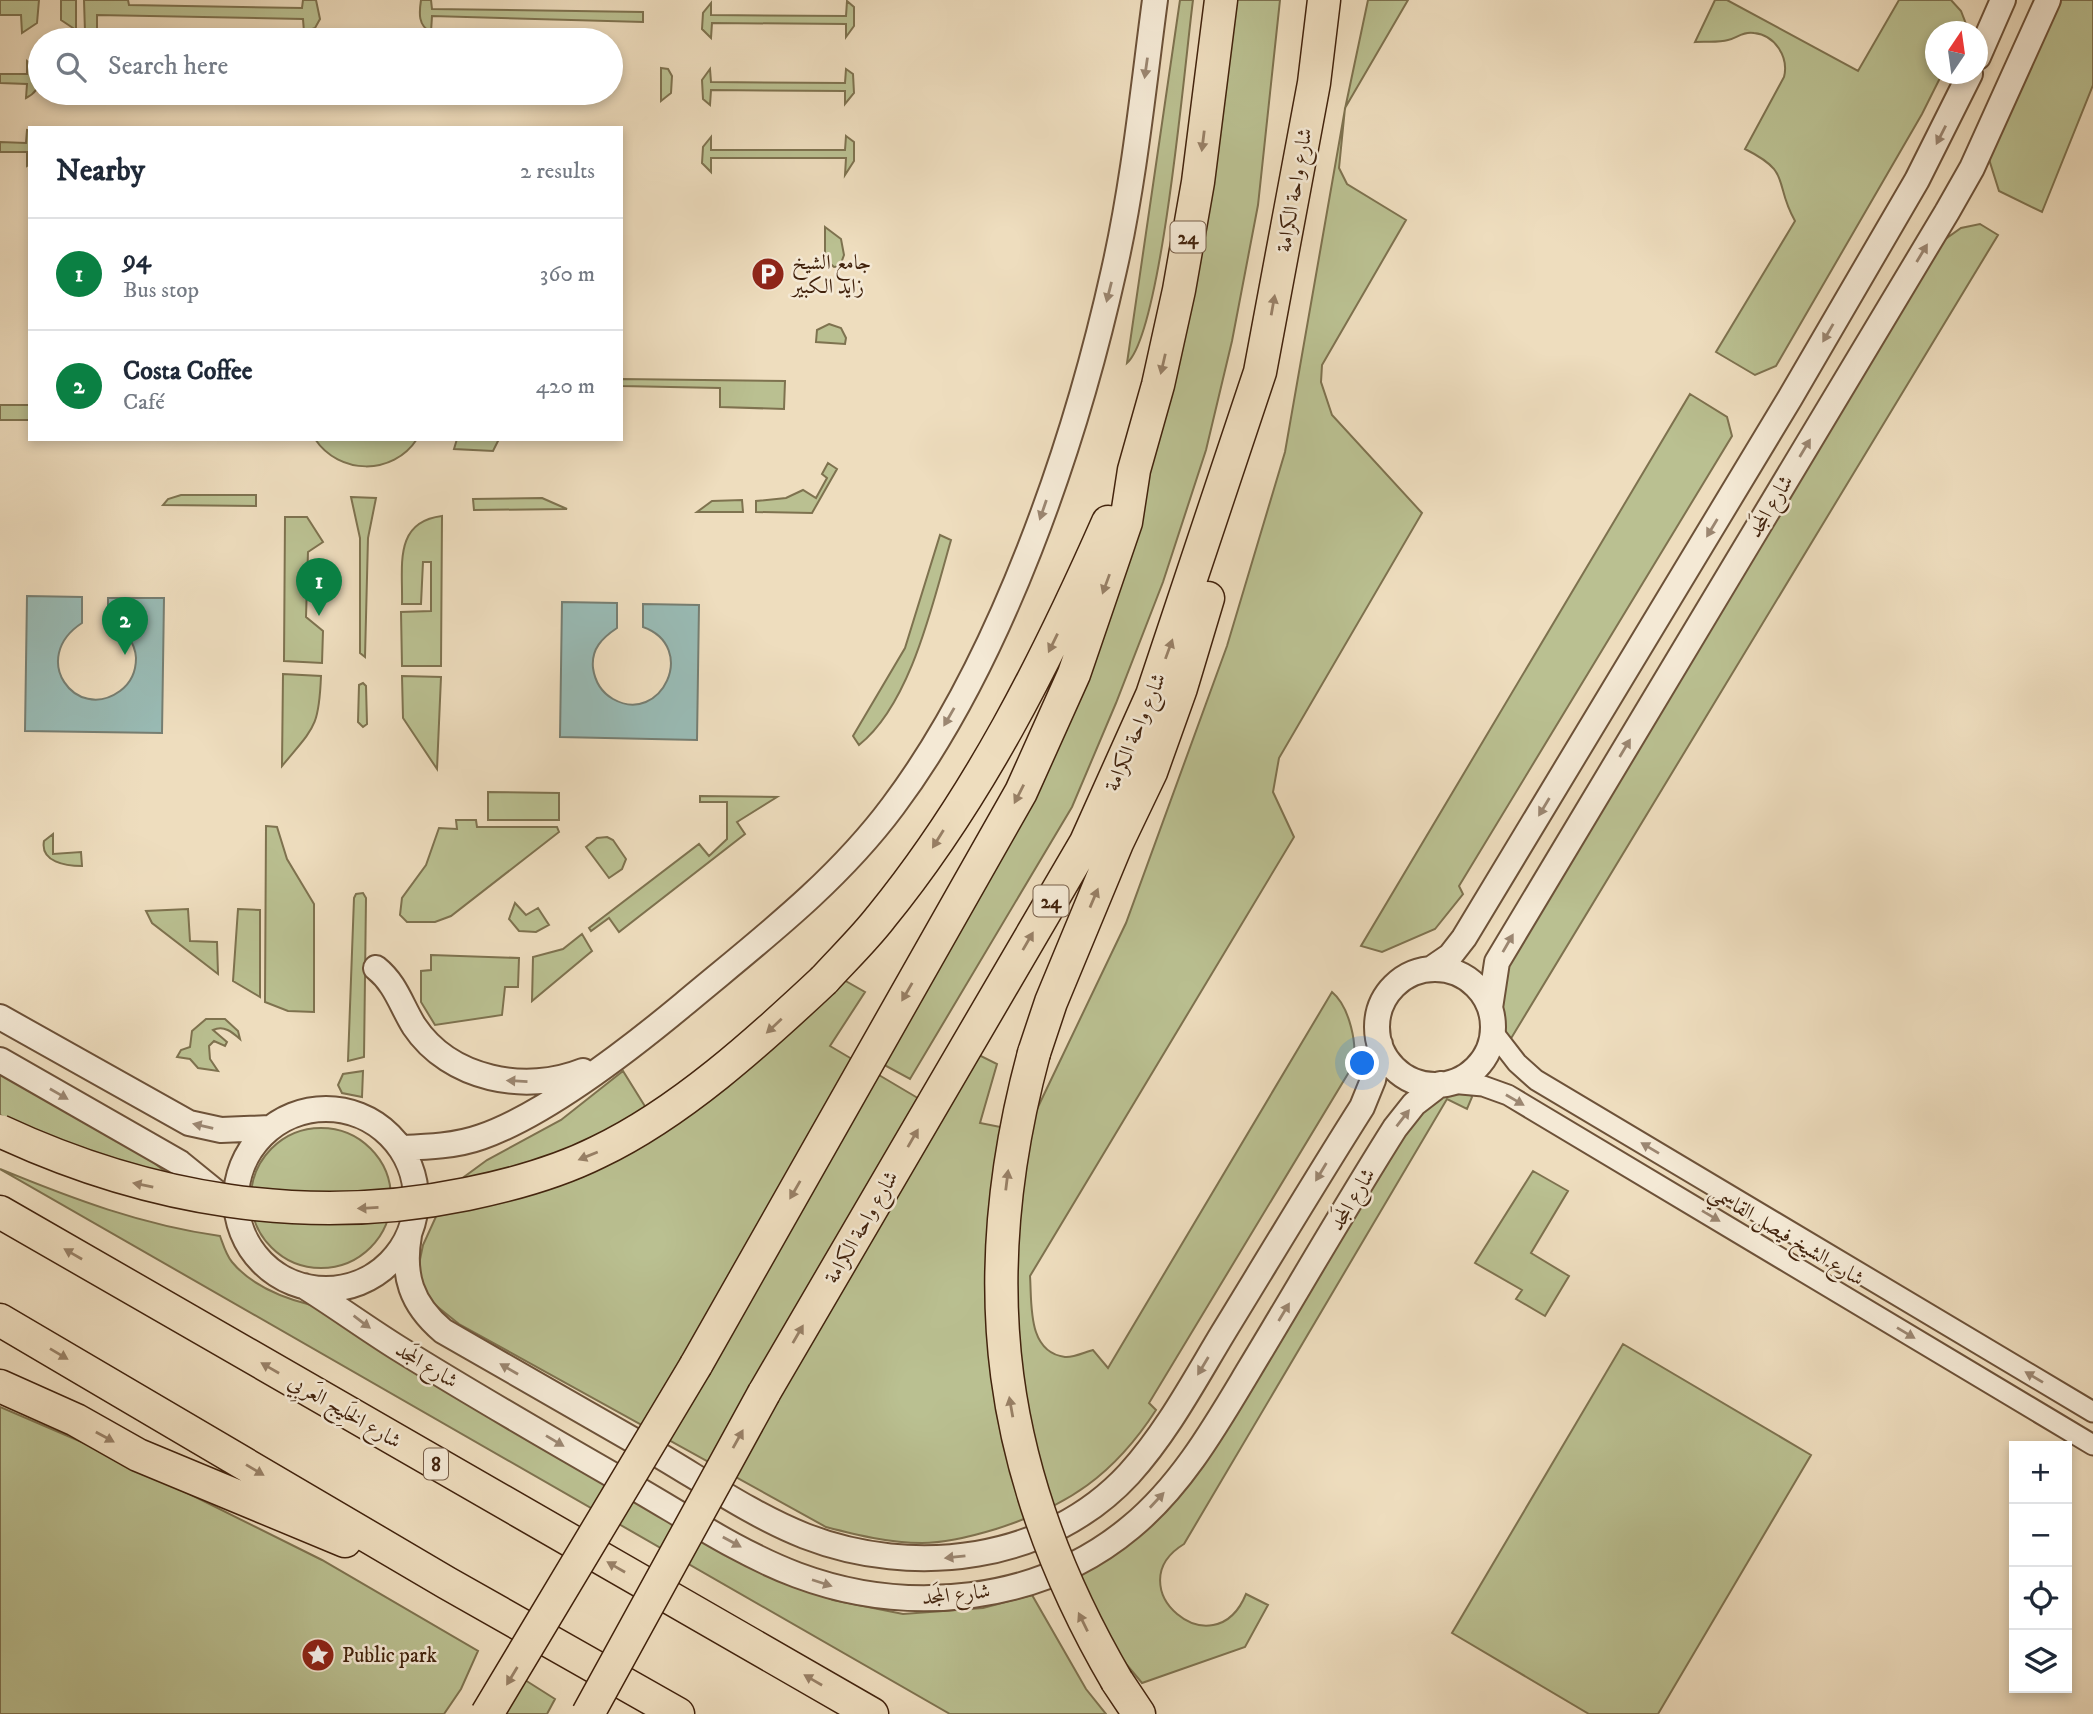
<!DOCTYPE html>
<html lang="en">
<head>
<meta charset="utf-8">
<style>
	body { margin:0; font-family:"IM FELL DW Pica",Amiri,serif; background:#f2f2f3; color:#1f2937 }
	.controls { position:absolute; right:21px; bottom:21px; display:grid; overflow:hidden; border-radius:0px; box-shadow:0 4px 10px #0003 }
	.controls button { width:63px; height:63px; display:grid; place-items:center; padding:0; border:0; border-bottom:2px solid #e0e1e3; background:#fff; color:#1f2937; font:35px sans-serif }
	.compass { position:absolute; left:1925px; top:21px; width:63px; height:63px; border-radius:50%; background:#fff; box-shadow:0 4px 10px #0003; rotate:13deg }
	.you { position:absolute; left:1363px; top:1064px; width:24px; height:24px; margin:-18px; border:5px solid #fff; border-radius:50%; background:#1a73e8; box-shadow:0 0 0 10px #1a73e833 }
	.badge { display:grid; place-items:center; width:46px; height:46px; border-radius:50%; background:#0b8043; color:#fff; font-size:23px; font-weight:700 }
	.pin { position:absolute; translate:-50% -58px; filter:drop-shadow(0 2px 4px #0008) }
	.pin::after { content:''; position:absolute; top:37px; width:24px; height:21px; background:inherit; clip-path:polygon(0 0,100% 0,50% 100%) }
	.list { margin:0; padding:0; list-style:none }
	h2 { display:flex; justify-content:space-between; align-items:center; height:91px; margin:0; padding:0 28px; font-size:30px }
	h2 small { font-size:23px; font-weight:400; color:#747a83 }
	.list li { display:grid; grid-template-columns:46px 1fr auto; gap:21px; align-items:center; box-sizing:border-box; height:112px; padding:0 28px; border-top:2px solid #e0e1e3 }
	.list b { display:block; font-size:26px; white-space:nowrap }
	.list p { margin:0; font-size:23px; white-space:nowrap; color:#747a83 }
	.list em { font-size:23px; font-style:normal; color:#747a83 }
	.icon { flex:none; width:38px; height:38px; fill:none; stroke:currentColor; stroke-width:2; stroke-linecap:round; stroke-linejoin:round }
	.map { position:relative; flex:none; width:2093px; height:1714px; overflow:hidden }
	.search { position:absolute; background:#fff; box-shadow:0 4px 10px #0003; left:28px; top:28px; width:595px; height:77px; display:flex; align-items:center; gap:18px; box-sizing:border-box; padding:0 24px; border-radius:38px; color:#747a83; font-size:26px }
	.panel { position:absolute; background:#fff; box-shadow:0 4px 10px #0003; left:28px; top:126px; width:595px; height:315px; border-radius:0px }
	.map>svg:first-child { display:block }
	.green { fill:#bac091; stroke:#7e724f; stroke-width:2 }
	.water { fill:#99bbb5; stroke:#767e72; stroke-width:2 }
	.lines { fill:none; stroke-linecap:round; stroke-linejoin:round }
	.minor-casing { stroke:#6d5239; stroke-width:23 }
	.tertiary-casing { stroke:#6d5239; stroke-width:28 }
	.trunk-casing { stroke:#42230d; stroke-width:35 }
	.minor { stroke:#f4e9d5; stroke-width:19 }
	.tertiary { stroke:#f4e9d5; stroke-width:24 }
	.trunk { stroke:#eeddbe; stroke-width:32 }
	.trunk-bridge-casing { stroke:#42230d; stroke-width:35; stroke-linecap:butt }
	.trunk-bridge { stroke:#eeddbe; stroke-width:32 }
	.oneway { fill:#9b8671 }
	.oneway2 { fill:#988066 }
	.labels { text-anchor:middle; stroke-width:5; stroke-linejoin:round; paint-order:stroke }
	.shield { fill:#f4e9d5; stroke:#775e49; stroke-width:2 }
	.shield-label { font-size:19px; font-weight:bold; fill:#42230d }
	.street-label { font-size:21px; fill:#42230d; stroke:#f4e9d5 }
	.poi-label { font-size:21px; fill:#42230d; stroke:#f4e9d5; text-anchor:start }
</style>
</head>
<body>
<div class="map">
<svg width="2093" height="1714" viewBox="0 0 2093 1714">
	<rect width="100%" height="100%" fill="#eeddbe"/>
	<filter id="stains"><feTurbulence type="fractalNoise" baseFrequency=".00286" numOctaves="4"/><feColorMatrix values="0 0 0 0 .2 0 0 0 0 .09 0 0 0 0 .02 0 0 0 .5 -.17"/></filter>
	<radialGradient id="worn" r=".72"><stop offset=".6" stop-color="#630" stop-opacity="0"/><stop offset="1" stop-color="#630" stop-opacity=".3"/></radialGradient>
	<path class="green" d="M0,0h39l-2,23 -15,10 -1,-18h-21z
		M61,0h15v30l-15,-10z
		M84,0h44l1,5 173,3 1,-8h13l4,19 -5,9 -11,4 -1,-13 -206,-4v18l-12,-1z
		M421,0h10l1,9 211,3v10l-211,-6 -1,16c-13,-6 -12,-19 -10,-32z
		M1180,0h13c-8,60 -31,333 -66,363z
		M1233,0h47l-22,205 -26,136 -26,109 -43,132 -47,121 -44,104 -162,272 -33,-18 197,-374z
		M1368,0h40l-63,108 -6,60 8,16 59,36 -84,145 -1,17 11,33 90,98 -143,245 -6,34 21,45 -264,439c2,28 -3,76 35,81 8,1 20,-5 28,-7l15,18 224,-376c17,14 27,54 20,75l-203,336 7,7c-42,65 -88,96 -160,119 -23,7 -50,14 -74,14 -33,0 -65,-8 -96,-16l-367,-203 -30,-24 -12,-26 6,-29 26,-57 38,-28 74,-40 62,-49 38,61 181,-153 23,13 -35,54 113,67 36,-58 18,9 -17,59 46,9 100,-209 101,-277 58,-194 60,-343z
		M1715,0h12l131,71 41,-71h52l10,11 5,13 -4,7 -26,1v42h6l-20,40 -146,252 -21,9 -39,-23 79,-131c-22,-39 -2,-48 -50,-72l39,-72c5,-20 -9,-42 -30,-44 -11,-2 -17,5 -26,7 -10,3 -23,1 -33,2z
		M2053,0h40v85l-51,127 -43,-21 -11,-35z
		M847,1l7,6v19l-8,11v-13l-134,-1 -1,15 -9,-9 1,-16 8,-10v12l135,1z
		M27,61l11,9c4,12 0,22 -12,28l1,-14 -27,-1v-9h27z
		M661,68l7,1 4,7 -1,17 -10,8z
		M710,69l1,13 134,1 1,-14 7,5 1,19 -9,11v-13l-134,-1 -1,15 -7,-6 -1,-19z
		M27,130l3,1v33l-3,2v-14h-27v-10l26,1z
		M846,136l8,6v19l-9,14 1,-17h-135v14l-9,-9 1,-16 8,-10v13h134z
		M1980,224l18,11 -494,815c-22,-13 -23,-19 -22,-44l455,-761 24,-17z
		M825,227l16,12 3,16 -4,11 -6,1 -9,-8z
		M829,324l12,4 5,10 -1,6 -29,-2 1,-12z
		M621,379l164,2 -1,28 -64,-2v-19l-99,-2z
		M1690,394l37,23 5,19 -273,450 4,8 -28,35 -53,23 -21,-6z
		M0,405h30v15h-30z
		M315,439h102c-24,37 -78,36 -102,0z
		M457,439h42l-6,12 -39,-2z
		M828,463l9,6 -25,44 -56,-1v-11l30,-3 17,-8 13,8 11,-20 -5,-4z
		M181,495h75v11l-93,-1 5,-6z
		M351,497l25,1 -8,40 -3,119 -5,-4v-115z
		M542,498l25,11 -93,1 -1,-11z
		M742,500l1,12h-46l15,-11z
		M442,516l-1,150h-39l-1,-54 30,-1v-49h-8l-2,42h-19c1,-38 -9,-82 40,-88z
		M285,517h22l16,25 -15,10 -2,65 17,14 -1,32 -38,-2z
		M940,535l11,5c-18,62 -40,164 -92,205l-6,-9 52,-88z
		M283,674l38,2c-2,52 -7,51 -39,90z
		M402,676l39,1 -4,92 -34,-51z
		M363,683l3,3 1,38 -4,3 -5,-5 1,-37z
		M488,792l71,1v27h-71z
		M700,796l77,1 -40,25 8,12 -126,98 -10,-14 -18,13 -2,-3 110,-84 10,12 18,-17v-37h-27z
		M456,820h20l1,7h80l2,5 -108,84 -16,6h-28l-7,-7 2,-17 24,-33 13,-37 18,1z
		M266,826l11,1 10,32 27,45v108l-26,-1 -23,-9z
		M53,834v20l28,-2 1,14c-16,0 -42,-4 -38,-25z
		M607,837l6,3 13,19 -4,10 -13,9 -23,-31 11,-9z
		M363,893l3,5 -2,159 -16,4 6,-163 2,-4z
		M515,903l11,12 12,-7 11,17 -13,7 -17,-1 -10,-12z
		M188,909l2,32 27,1 1,32 -66,-51 -6,-12z
		M238,909l22,1v87l-27,-16z
		M582,934l10,17 -60,50 1,-44 30,-8z
		M431,955l88,3 -1,29h-13l-3,28 -67,10 -14,-23v-31l10,-1z
		M206,1019h19l13,12 2,8c-8,-7 -16,-14 -27,-9l14,12 -2,4 -11,-5 -5,5 1,13 8,12 -20,-3 -8,-9 -13,-2 4,-7 9,-3 2,-16z
		M363,1071l-1,26 -20,-4 -4,-8 5,-11z
		M0,1073l144,81 32,27 -138,-45 -38,-21z
		M1449,1088h19l4,9 -5,12 -20,-10 -263,445c-69,42 30,128 62,50l22,11 -23,42 -103,36 -26,-31 -43,-74 100,-78 233,-377z
		M251 1198a70 70 0 1 1 140 0a70 70 0 1 1-140 0Z
		M0,1169c73,30 142,56 220,67 3,8 6,19 12,26 19,23 51,36 79,43l439,259 83,36 70,14 80,-6 49,-13 54,94 20,25h-156z
		M1533,1171l35,20 -37,62 38,23 -24,40 -29,-17 6,-9 -47,-27z
		M1623,1344l188,111 -153,259h-69l-137,-81z
		M0,1407l105,45 217,108 156,91 -17,38 -17,25h-444z
		M525,1680l30,19 -8,15h-46z"/>
	<path class="water" d="M27,596l55,1v26c-54,35 -6,100 38,68 11,-8 16,-20 16,-33 -1,-18 -13,-29 -28,-36v-24h56l-2,135 -137,-2z
		M562,602l55,1v25c-15,10 -26,21 -24,40 2,14 8,24 20,31 48,27 86,-52 30,-72v-23l56,1 -2,135 -137,-3z"/>
	<g class="lines">
		<defs>
			<path id="minor" d="M1493,1032l24,31 19,17 557,332
				M1450,1083l33,3 25,9 585,350"/>
			<path id="tertiary" d="M1978,57l25,-57
				M376,968c20,16 25,37 38,58 36,54 112,68 169,45
				M1431,969l19,-13 14,-18 326,-540 127,-218 53,-106
				M1377 1027a58 58 0 1 1 116 0a58 58 0 1 1-116 0Z
				M1490,1008l7,-46 450,-750 25,-44 76,-168
				M0,1017l189,106 32,7 49,-2
				M0,1060l180,103 48,39
				M236 1199a90 90 0 1 1 180 0a90 90 0 1 1-180 0Z
				M401,1148c26,-1 55,-2 80,-11 66,-23 150,-89 203,-133 74,-62 151,-120 209,-198 108,-144 182,-361 221,-536 20,-88 29,-180 41,-270
				M409,1235c-7,40 2,69 34,96 69,40 139,80 209,120 50,29 100,64 153,85 108,42 243,26 324,-62 38,-42 65,-93 94,-141 46,-75 92,-152 139,-226l11,-27 7,-36
				M304,1286c32,20 62,42 94,62 74,46 150,90 225,133 57,32 113,71 174,94 110,41 242,29 334,-48 51,-42 85,-102 118,-157 49,-81 96,-163 146,-242l19,-24 26,-20"/>
			<path id="trunk" d="M824,980c19,-21 40,-41 57,-63 97,-119 166,-257 227,-395
				M1034,1053l17,-51 66,-159 34,-71 30,-84 27,-90
				M0,1212l872,502
				M0,1320l447,263 231,131
				M696,1365l325,-573 53,-118 52,-152 8,-52 24,-85 21,-95 19,-108 23,-182
				M0,1386l76,34 62,35 207,86
				M764,1393l322,-551 66,-147 108,-323 54,-289 10,-83
				M1117,1681l22,33"/>
		</defs>
		<use href="#minor" class="minor-casing"/>
		<use href="#tertiary" class="tertiary-casing"/>
		<use href="#trunk" class="trunk-casing"/>
		<use href="#minor" class="minor"/>
		<use href="#tertiary" class="tertiary"/>
		<use href="#trunk" class="trunk"/>
		<defs>
			<path id="trunk-bridge" d="M1034,1053c-62,229 -37,423 83,628
				M0,1131c148,69 307,96 467,63 44,-9 91,-22 131,-42 82,-39 161,-111 226,-172
				M487,1714l209,-349
				M588,1714l176,-321"/>
		</defs>
		<use href="#trunk-bridge" class="trunk-bridge-casing"/>
		<use href="#trunk-bridge" class="trunk-bridge"/>
	</g>
	<defs><path id="oneway-solid" d="M-6-.8H1V-3.2L6.5 0L1 3.2V.8H-6Z" transform="scale(1.75)"/></defs>
	<g class="oneway">
		<use href="#oneway-solid" transform="translate(1146 68) rotate(98)"/>
		<use href="#oneway-solid" transform="translate(1941 135) rotate(117)"/>
		<use href="#oneway-solid" transform="translate(1922 253) rotate(-59)"/>
		<use href="#oneway-solid" transform="translate(1109 292) rotate(104)"/>
		<use href="#oneway-solid" transform="translate(1828 333) rotate(120)"/>
		<use href="#oneway-solid" transform="translate(1805 448) rotate(-59)"/>
		<use href="#oneway-solid" transform="translate(1043 510) rotate(109)"/>
		<use href="#oneway-solid" transform="translate(1712 528) rotate(121)"/>
		<use href="#oneway-solid" transform="translate(949 717) rotate(120)"/>
		<use href="#oneway-solid" transform="translate(1625 748) rotate(-59)"/>
		<use href="#oneway-solid" transform="translate(1544 807) rotate(121)"/>
		<use href="#oneway-solid" transform="translate(1508 943) rotate(-60)"/>
		<use href="#oneway-solid" transform="translate(517 1081) rotate(-177)"/>
		<use href="#oneway-solid" transform="translate(59 1094) rotate(30)"/>
		<use href="#oneway-solid" transform="translate(1515 1100) rotate(30)"/>
		<use href="#oneway-solid" transform="translate(1403 1118) rotate(-52)"/>
		<use href="#oneway-solid" transform="translate(203 1126) rotate(-167)"/>
		<use href="#oneway-solid" transform="translate(1650 1148) rotate(-149)"/>
		<use href="#oneway-solid" transform="translate(1321 1172) rotate(121)"/>
		<use href="#oneway-solid" transform="translate(1711 1216) rotate(31)"/>
		<use href="#oneway-solid" transform="translate(1284 1312) rotate(-59)"/>
		<use href="#oneway-solid" transform="translate(362 1322) rotate(37)"/>
		<use href="#oneway-solid" transform="translate(1906 1333) rotate(31)"/>
		<use href="#oneway-solid" transform="translate(1203 1366) rotate(121)"/>
		<use href="#oneway-solid" transform="translate(509 1369) rotate(-150)"/>
		<use href="#oneway-solid" transform="translate(2034 1377) rotate(-149)"/>
		<use href="#oneway-solid" transform="translate(555 1441) rotate(31)"/>
		<use href="#oneway-solid" transform="translate(1157 1500) rotate(-47)"/>
		<use href="#oneway-solid" transform="translate(732 1542) rotate(29)"/>
		<use href="#oneway-solid" transform="translate(955 1557) rotate(174)"/>
		<use href="#oneway-solid" transform="translate(822 1583) rotate(18)"/>
	</g>
	<g class="oneway2">
		<use href="#oneway-solid" transform="translate(1203 141) rotate(97)"/>
		<use href="#oneway-solid" transform="translate(1273 305) rotate(-80)"/>
		<use href="#oneway-solid" transform="translate(1163 364) rotate(103)"/>
		<use href="#oneway-solid" transform="translate(1106 584) rotate(110)"/>
		<use href="#oneway-solid" transform="translate(1053 643) rotate(116)"/>
		<use href="#oneway-solid" transform="translate(1169 649) rotate(-70)"/>
		<use href="#oneway-solid" transform="translate(1019 794) rotate(117)"/>
		<use href="#oneway-solid" transform="translate(938 839) rotate(122)"/>
		<use href="#oneway-solid" transform="translate(1094 898) rotate(-67)"/>
		<use href="#oneway-solid" transform="translate(1028 941) rotate(-60)"/>
		<use href="#oneway-solid" transform="translate(907 992) rotate(120)"/>
		<use href="#oneway-solid" transform="translate(774 1026) rotate(137)"/>
		<use href="#oneway-solid" transform="translate(913 1138) rotate(-60)"/>
		<use href="#oneway-solid" transform="translate(588 1156) rotate(158)"/>
		<use href="#oneway-solid" transform="translate(1007 1180) rotate(-83)"/>
		<use href="#oneway-solid" transform="translate(143 1185) rotate(-168)"/>
		<use href="#oneway-solid" transform="translate(795 1190) rotate(120)"/>
		<use href="#oneway-solid" transform="translate(368 1208) rotate(177)"/>
		<use href="#oneway-solid" transform="translate(73 1254) rotate(-150)"/>
		<use href="#oneway-solid" transform="translate(798 1334) rotate(-60)"/>
		<use href="#oneway-solid" transform="translate(59 1354) rotate(31)"/>
		<use href="#oneway-solid" transform="translate(270 1368) rotate(-150)"/>
		<use href="#oneway-solid" transform="translate(1011 1407) rotate(-100)"/>
		<use href="#oneway-solid" transform="translate(105 1437) rotate(29)"/>
		<use href="#oneway-solid" transform="translate(738 1439) rotate(-61)"/>
		<use href="#oneway-solid" transform="translate(255 1470) rotate(31)"/>
		<use href="#oneway-solid" transform="translate(616 1567) rotate(-150)"/>
		<use href="#oneway-solid" transform="translate(1083 1622) rotate(-116)"/>
		<use href="#oneway-solid" transform="translate(512 1676) rotate(121)"/>
		<use href="#oneway-solid" transform="translate(813 1680) rotate(-150)"/>
	</g>
	<defs>
		<symbol id="parking-disc" viewBox="-11 -11 22 22"><circle r="9.5" fill="#8f2418" stroke="#f4e9d5"/><path d="M-3.5-5.5H1a3.5 3.5 0 0 1 0 7H-1V5.5H-3.5ZM-1-3.4V-.6H.8a1.4 1.4 0 0 0 0-2.8Z" fill="#fff"/></symbol>
		<symbol id="sight-disc" viewBox="-11 -11 22 22"><circle r="9.5" fill="#8f2418" stroke="#f4e9d5"/><path d="M0-6L1.8-2.2L6-1.7L2.9 1.2L3.7 5.4L0 3.3L-3.7 5.4L-2.9 1.2L-6-1.7L-1.8-2.2Z" fill="#fff"/></symbol>
	</defs>
	<g fill-rule="evenodd">
		<use href="#parking-disc" x="749" y="255" width="38" height="38"/>
		<use href="#sight-disc" x="299" y="1636" width="38" height="38"/>
	</g>
	<g class="labels">
		<g class="shield">
			<rect x="1170.5" y="221.5" width="35" height="31" rx="5"/>
			<rect x="1033.5" y="885.5" width="35" height="31" rx="5"/>
			<rect x="424" y="1448.5" width="24" height="31" rx="5"/>
		</g>
		<g class="shield-label">
			<text x="1188" y="244">24</text>
			<text x="1051" y="908">24</text>
			<text x="436" y="1471">8</text>
		</g>
		<g class="street-label">
			<text transform="translate(1294 190) rotate(-80)" y="7">شارع واحة الكرامة</text>
			<text transform="translate(1770 506) rotate(-59)" y="7">شارع المَجد</text>
			<text transform="translate(1135 732) rotate(-67)" y="7">شارع واحة الكرامة</text>
			<text transform="translate(1352 1199) rotate(-59)" y="7">شارع المَجد</text>
			<text transform="translate(861 1227) rotate(-60)" y="7">شارع واحة الكرامة</text>
			<text transform="translate(1787 1235) rotate(31)" y="7">شارع الشيخ فيصل القاسمي</text>
			<text transform="translate(427 1365) rotate(31)" y="7">شارع المَجد</text>
			<text transform="translate(345 1411) rotate(30)" y="7">شارع الخَلِيج العَربِي</text>
			<text transform="translate(956 1594) rotate(-6)" y="7">شارع المَجد</text>
		</g>
		<g class="poi-label">
			<text x="792" y="269">جامع الشيخ<tspan x="792" dy="24">زايد الكبير</tspan></text>
			<text x="342" y="1662">Public park</text>
		</g>
	</g>
	<rect width="100%" height="100%" filter="url(#stains)"/>
	<rect width="100%" height="100%" fill="url(#worn)"/>
</svg>
<div class="controls">
<button>+</button>
<button>−</button>
<button><svg class="icon" aria-label="locate" viewBox="0 0 24 24"><circle cx="12" cy="12" r="6"/><path d="M12 2v4M12 18v4M2 12h4M18 12h4"/></svg></button>
<button><svg class="icon" aria-label="layers" viewBox="0 0 24 24"><path d="M12 4l9 5-9 5-9-5zM3 14l9 5 9-5"/></svg></button>
</div>
<svg class="compass" viewBox="-18 -18 36 36"><path d="M0-13l5 13h-10z" fill="#e53935"/><path d="M0 13l5-13h-10z" fill="#747a83"/></svg>
<div class="you"></div>
<div class="pin badge" style="left:319px;top:616px">1</div>
<div class="pin badge" style="left:125px;top:655px">2</div>
<div class="search"><svg class="icon" aria-label="search" viewBox="0 0 24 24"><circle cx="10" cy="10" r="6"/><path d="M15 15l6 6"/></svg>Search here</div>
<section class="panel">
<h2>Nearby<small>2 results</small></h2>
<ul class="list">
<li><span class="badge">1</span><div><b>94</b><p>Bus stop</p></div><em>360 m</em></li>
<li><span class="badge">2</span><div><b>Costa Coffee</b><p>Café</p></div><em>420 m</em></li>
</ul>
</section>
</div>
</body>
</html>
